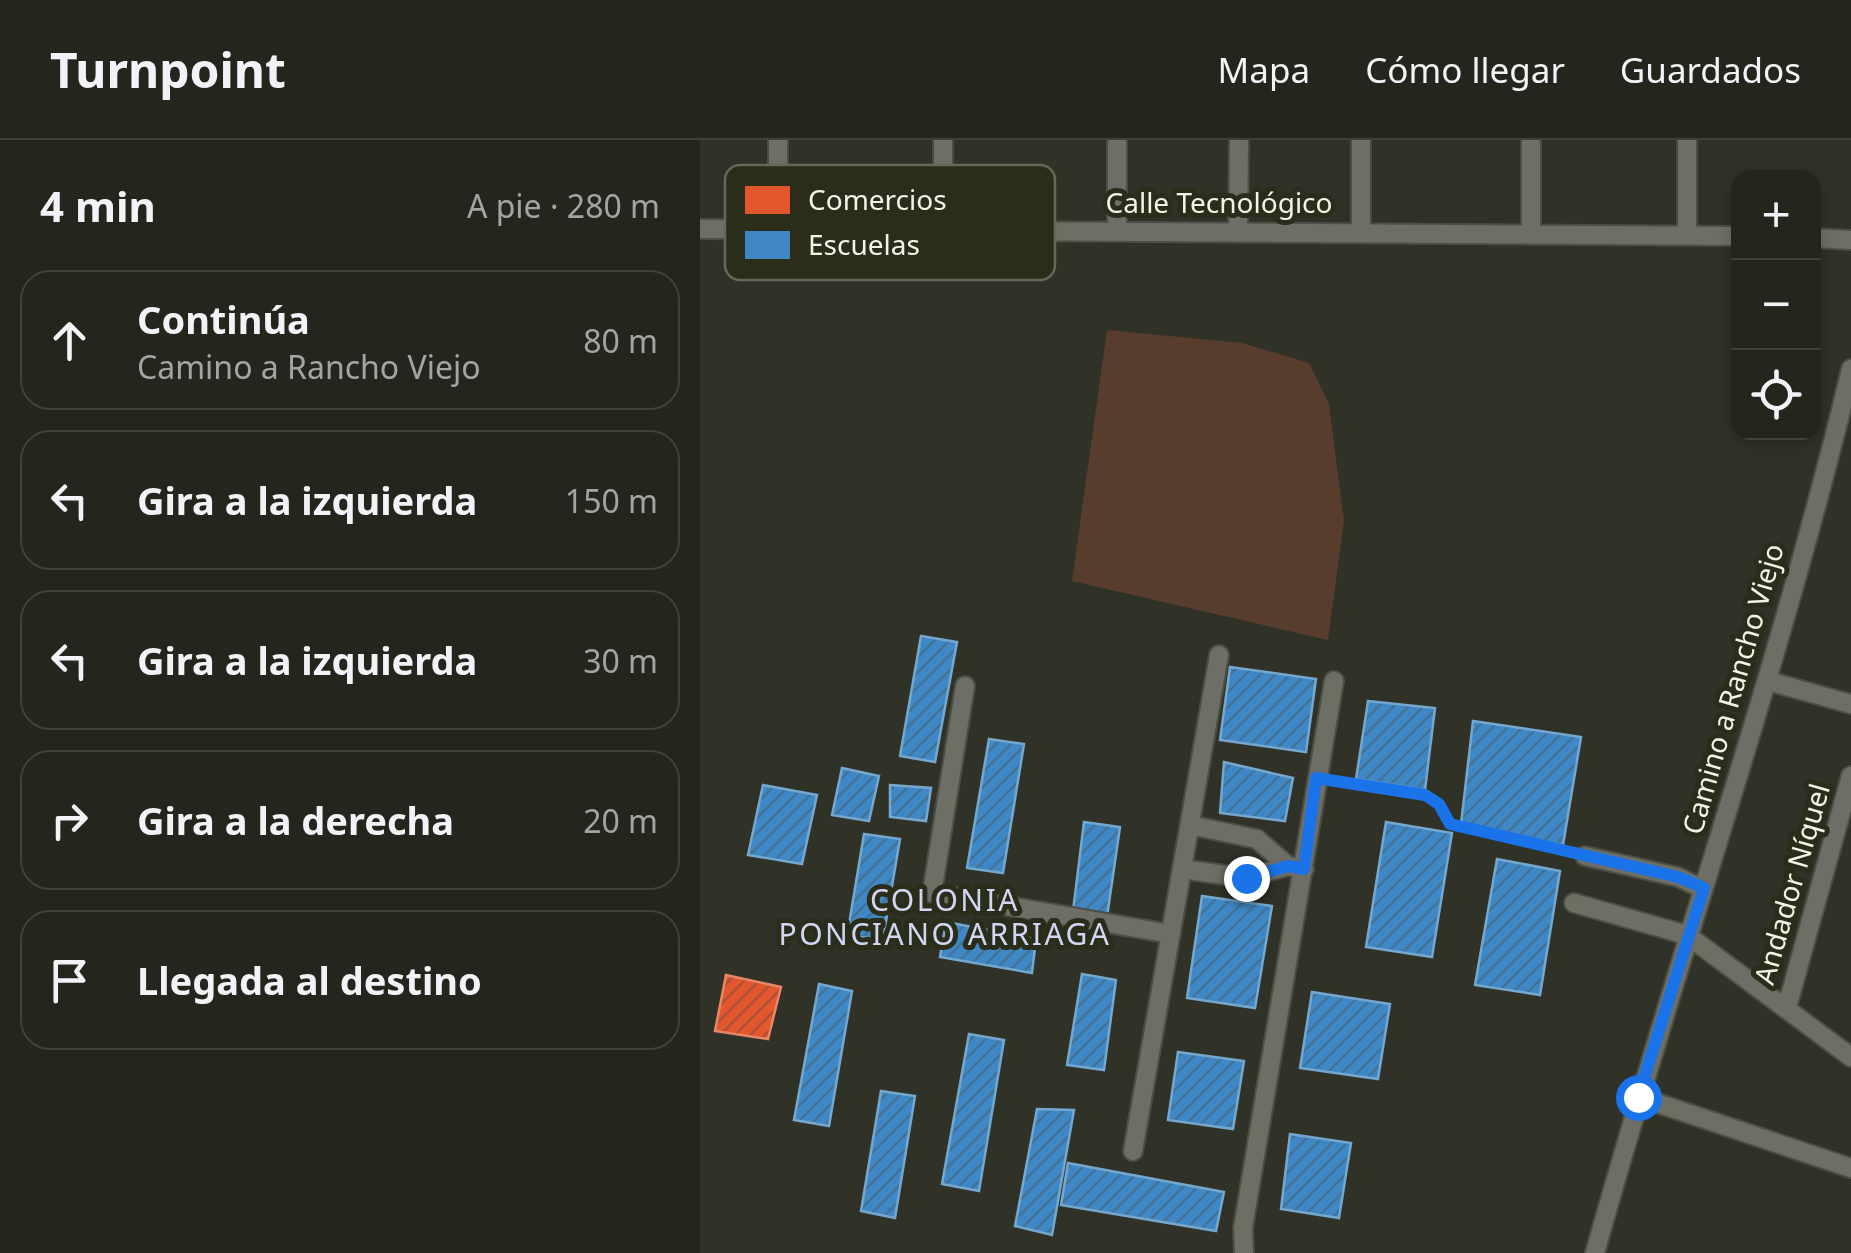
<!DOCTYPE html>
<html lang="es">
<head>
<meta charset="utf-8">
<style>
	body { margin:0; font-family:"Noto Sans",sans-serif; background:#30322a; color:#f1f3f6 }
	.controls { position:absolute; right:30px; top:30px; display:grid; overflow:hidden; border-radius:20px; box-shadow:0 5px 15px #0003 }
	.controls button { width:90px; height:90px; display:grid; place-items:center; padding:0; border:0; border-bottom:2px solid #41433b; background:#24261d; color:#f1f3f6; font:50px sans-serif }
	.stop { position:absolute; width:30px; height:30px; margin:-22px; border:8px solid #1a73e8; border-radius:50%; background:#fff }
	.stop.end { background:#1a73e8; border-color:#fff; box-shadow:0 2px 10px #0008 }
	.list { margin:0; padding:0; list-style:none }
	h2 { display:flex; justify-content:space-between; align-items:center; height:130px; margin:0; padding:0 40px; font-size:42px }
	h2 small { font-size:32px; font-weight:400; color:#a3a5a4 }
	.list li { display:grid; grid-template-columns:65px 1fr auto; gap:30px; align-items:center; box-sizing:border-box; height:140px; margin:0 20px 20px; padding:0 20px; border:2px solid #41433b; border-radius:30px }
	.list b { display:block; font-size:38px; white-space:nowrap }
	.list p { margin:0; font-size:32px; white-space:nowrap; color:#a3a5a4 }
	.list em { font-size:32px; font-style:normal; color:#a3a5a4 }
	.icon { flex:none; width:55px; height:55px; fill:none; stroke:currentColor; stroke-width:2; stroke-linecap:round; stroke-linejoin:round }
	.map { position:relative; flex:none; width:1151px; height:1113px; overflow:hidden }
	header { display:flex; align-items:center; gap:60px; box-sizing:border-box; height:140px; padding:0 50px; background:#24261d; border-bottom:2px solid #41433b }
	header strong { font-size:48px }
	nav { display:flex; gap:55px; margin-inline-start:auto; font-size:35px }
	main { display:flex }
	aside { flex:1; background:#24261d }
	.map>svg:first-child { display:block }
	.pitch { fill:#583d2d }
	.shops { fill:url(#shops-hatch); stroke:#e88666; stroke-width:2.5 }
	.schools { fill:url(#schools-hatch); stroke:#74a8cf; stroke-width:2.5 }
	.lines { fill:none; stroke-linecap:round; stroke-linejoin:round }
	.minor-casing { stroke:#4b4e44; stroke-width:22 }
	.path { stroke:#6d6e67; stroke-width:4; stroke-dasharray:5 8; stroke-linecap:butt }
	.minor { stroke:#6d6f66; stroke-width:18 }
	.route { stroke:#1a73e8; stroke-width:12 }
	.labels { text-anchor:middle; stroke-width:10; stroke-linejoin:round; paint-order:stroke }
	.street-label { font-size:28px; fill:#f1f4e7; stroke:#2a2d19 }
	.neighbourhood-label { font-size:30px; letter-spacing:2.5px; fill:#d2d6f3; stroke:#2a2d19 }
	.key { fill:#2a2d19; stroke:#666957; stroke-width:2.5 }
	.key-label { font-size:28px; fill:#f1f4e7 }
</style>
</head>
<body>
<header>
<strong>Turnpoint</strong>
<nav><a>Mapa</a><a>Cómo llegar</a><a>Guardados</a></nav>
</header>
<main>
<aside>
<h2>4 min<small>A pie · 280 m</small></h2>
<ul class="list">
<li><svg class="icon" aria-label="ahead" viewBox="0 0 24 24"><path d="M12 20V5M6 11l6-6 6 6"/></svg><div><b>Continúa</b><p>Camino a Rancho Viejo</p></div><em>80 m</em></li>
<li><svg class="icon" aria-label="left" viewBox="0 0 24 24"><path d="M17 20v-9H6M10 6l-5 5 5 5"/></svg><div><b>Gira a la izquierda</b></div><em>150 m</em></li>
<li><svg class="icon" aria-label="left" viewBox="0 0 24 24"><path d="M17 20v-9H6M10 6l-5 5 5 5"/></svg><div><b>Gira a la izquierda</b></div><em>30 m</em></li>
<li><svg class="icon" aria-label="right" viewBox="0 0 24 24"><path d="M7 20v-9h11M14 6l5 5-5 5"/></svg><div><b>Gira a la derecha</b></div><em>20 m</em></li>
<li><svg class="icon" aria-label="arrive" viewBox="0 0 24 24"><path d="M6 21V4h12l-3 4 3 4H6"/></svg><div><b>Llegada al destino</b></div></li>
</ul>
</aside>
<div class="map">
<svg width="1151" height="1113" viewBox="0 0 1151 1113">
	<defs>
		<pattern id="shops-hatch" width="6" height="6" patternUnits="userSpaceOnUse" patternTransform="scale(2.5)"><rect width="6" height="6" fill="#e4572e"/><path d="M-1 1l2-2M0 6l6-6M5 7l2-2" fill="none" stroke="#ad5236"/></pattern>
		<pattern id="schools-hatch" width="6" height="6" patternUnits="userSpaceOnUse" patternTransform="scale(2.5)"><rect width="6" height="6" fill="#3f88c5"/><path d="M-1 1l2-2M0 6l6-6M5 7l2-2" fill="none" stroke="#427298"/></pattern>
	</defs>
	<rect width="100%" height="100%" fill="#303227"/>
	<path class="pitch" d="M407,190l135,13 67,20 20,41 15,117 -16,119 -256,-59z"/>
	<path class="shops" d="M26,835l55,12 -13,52 -53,-8z"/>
	<path class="schools" d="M221,496l36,6 -22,120 -35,-6z
		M530,527l86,12 -10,73 -86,-12z
		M668,561l67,7 -10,82 -69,-11z
		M773,581l108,16 -18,108 -102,-21z
		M289,599l35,5 -21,129 -36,-5z
		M524,622l69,16 -8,43 -65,-8z
		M142,628l37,8 -10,45 -37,-6z
		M63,645l54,10 -15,69 -54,-9z
		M190,645l41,3 -5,33 -36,-4z
		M384,682l36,5 -13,90 -34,-6z
		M686,682l66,11 -20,124 -66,-10z
		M164,694l36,5 -17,100 -36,-3z
		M797,719l63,12 -20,124 -65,-10z
		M502,756l70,10 -17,102 -68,-10z
		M246,782l90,17 -4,34 -92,-16z
		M382,834l34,6 -12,90 -37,-5z
		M119,844l33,7 -23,135 -35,-6z
		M612,852l78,12 -12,75 -78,-11z
		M269,894l35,6 -25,151 -37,-7z
		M478,912l66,9 -11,68 -65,-9z
		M181,951l34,5 -20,122 -34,-7z
		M337,969l37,1 -22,125 -37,-9z
		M590,994l61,9 -12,75 -58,-9z
		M368,1023l156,29 -8,39 -155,-26z"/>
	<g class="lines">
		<defs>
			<path id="minor" d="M78,0v89
				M417,0v91
				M661,0v91
				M831,0v92
				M987,0v94
				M0,89l1038,7
				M538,90l1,-90
				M243,92v-92
				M1114,98l37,2
				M1068,541l83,23
				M265,546l-33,207 239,41
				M490,685l67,14 31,27
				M885,716l93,21 25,12
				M482,729l64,9 42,-12 16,3
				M874,763l113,32 164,122
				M1087,867l64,-231
				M939,957l212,71
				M433,1011l86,-496
				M544,1113l-1,-25 91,-547
				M895,1113c82,-296 185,-586 256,-884"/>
		</defs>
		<use href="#minor" class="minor-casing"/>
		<path class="path" d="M635,641l90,14 14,9 11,20 121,29"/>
		<use href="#minor" class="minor"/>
	</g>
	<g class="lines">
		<path class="route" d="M546,738l42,-12 16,3 12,-91 109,17 14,9 11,20 228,53 26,11 -66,209"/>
	</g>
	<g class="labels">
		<g class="street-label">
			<text x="519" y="73">Calle Tecnológico</text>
			<text transform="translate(1033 549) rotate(-74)" y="10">Camino a Rancho Viejo</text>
			<text transform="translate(1092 744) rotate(-74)" y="10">Andador Níquel</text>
		</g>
		<g class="neighbourhood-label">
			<text x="245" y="771">COLONIA<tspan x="245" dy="34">PONCIANO ARRIAGA</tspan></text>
		</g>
	</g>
	<rect x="25" y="25" width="330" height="115" rx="15" class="key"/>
	<rect x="45" y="46" width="45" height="28" fill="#e4572e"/>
	<rect x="45" y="91" width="45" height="28" fill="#3f88c5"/>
	<g class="key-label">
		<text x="108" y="70">Comercios</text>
		<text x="108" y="115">Escuelas</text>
	</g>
</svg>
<div class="controls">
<button>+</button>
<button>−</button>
<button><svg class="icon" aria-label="locate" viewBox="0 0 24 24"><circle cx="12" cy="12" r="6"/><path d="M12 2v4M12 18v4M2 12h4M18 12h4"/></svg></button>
</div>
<div class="stop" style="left:938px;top:957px"></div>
<div class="stop end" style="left:546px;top:738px"></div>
</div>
</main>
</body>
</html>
